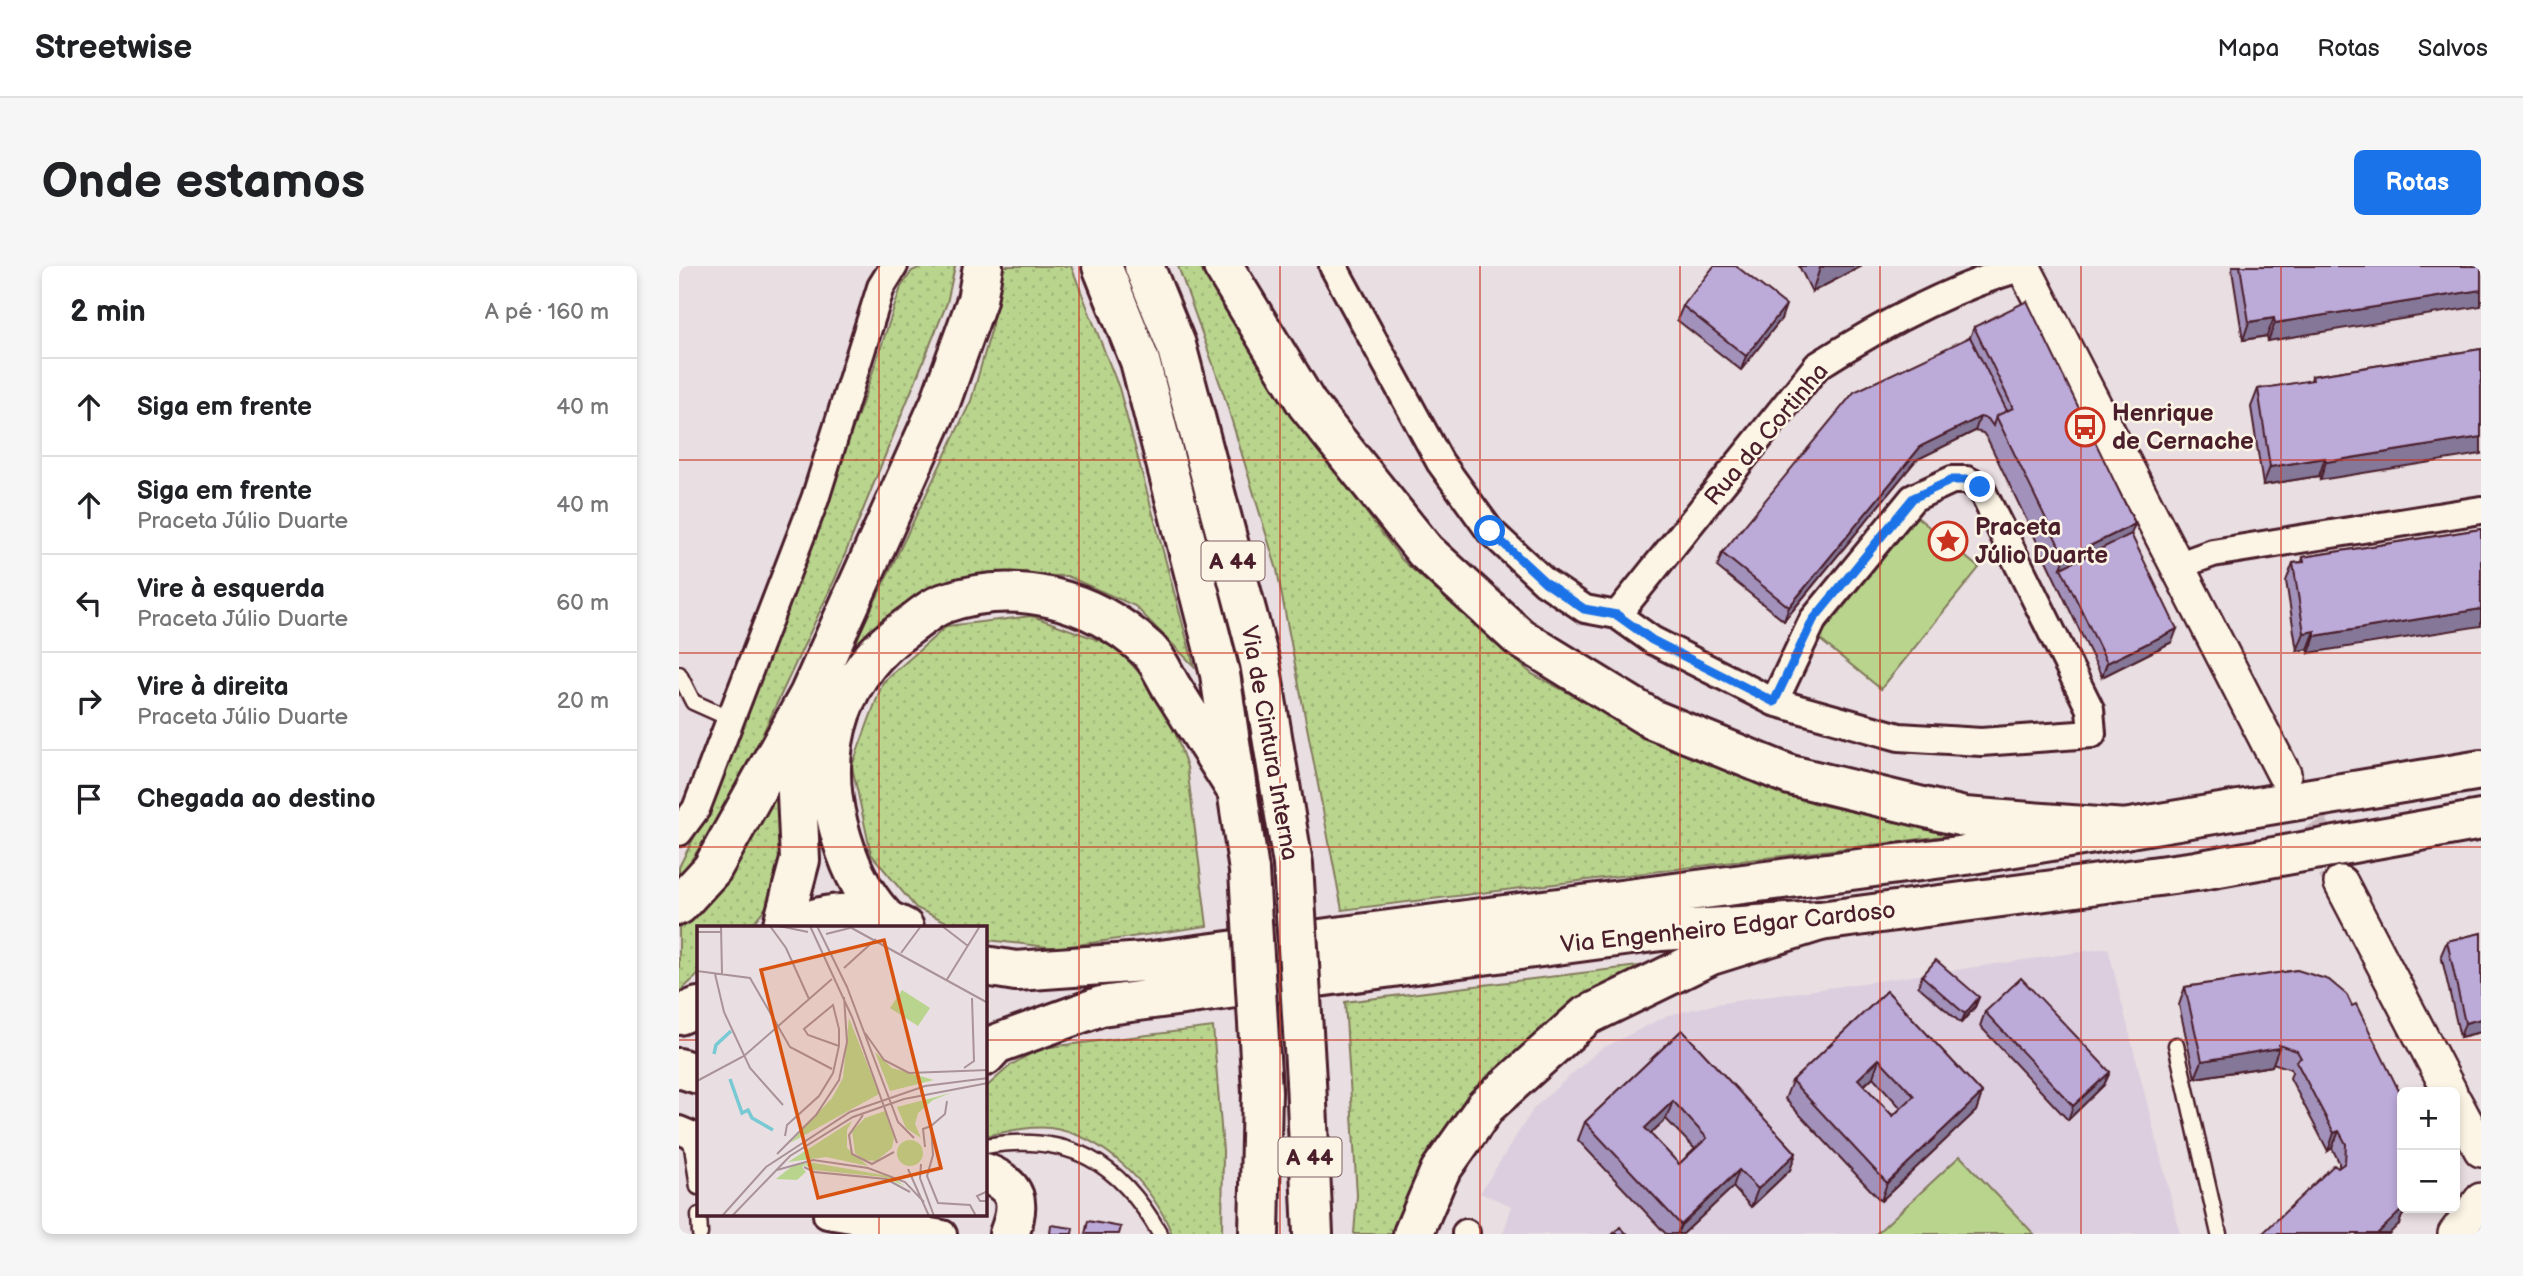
<!DOCTYPE html>
<html lang="pt">
<head>
<meta charset="utf-8">
<style>
	body { margin:0; font-family:"Balsamiq Sans",sans-serif; background:#f6f6f6; color:#202124 }
	.controls { position:absolute; right:21px; bottom:21px; display:grid; overflow:hidden; border-radius:10px; box-shadow:0 4px 10px #0003 }
	.controls button { width:63px; height:63px; display:grid; place-items:center; padding:0; border:0; border-bottom:2px solid #e0e0e0; background:#fff; color:#202124; font:35px sans-serif }
	.stop { position:absolute; width:21px; height:21px; margin:-16px; border:5px solid #1a73e8; border-radius:50%; background:#fff }
	.stop.end { background:#1a73e8; border-color:#fff; box-shadow:0 2px 7px #0008 }
	.list { margin:0; padding:0; list-style:none }
	h2 { display:flex; justify-content:space-between; align-items:center; height:91px; margin:0; padding:0 28px; font-size:30px }
	h2 small { font-size:23px; font-weight:400; color:#757577 }
	.list li { display:grid; grid-template-columns:46px 1fr auto; gap:21px; align-items:center; box-sizing:border-box; height:98px; padding:0 28px; border-top:2px solid #e0e0e0 }
	.list b { display:block; font-size:26px; white-space:nowrap }
	.list p { margin:0; font-size:23px; white-space:nowrap; color:#757577 }
	.list em { font-size:23px; font-style:normal; color:#757577 }
	.icon { flex:none; width:38px; height:38px; fill:none; stroke:currentColor; stroke-width:2; stroke-linecap:round; stroke-linejoin:round }
	.map { position:relative; flex:none; width:1802px; height:968px; overflow:hidden; border-radius:10px }
	header { display:flex; align-items:center; gap:42px; box-sizing:border-box; height:98px; padding:0 35px; background:#fff; border-bottom:2px solid #e0e0e0 }
	header strong { font-size:33px }
	nav { display:flex; gap:38px; margin-inline-start:auto; font-size:24px }
	.intro { display:flex; align-items:center; justify-content:space-between; box-sizing:border-box; height:168px; padding:0 42px }
	h1 { margin:0; font-size:49px }
	.button { padding:18px 32px; border-radius:10px; background:#1a73e8; color:#fff; font-size:24px; font-weight:700 }
	main { display:flex; gap:42px; padding:0 42px }
	aside { flex:1; background:#fff; border-radius:10px; box-shadow:0 4px 10px #0003 }
	.map>svg:first-child { display:block }
	.built { fill:#dccedf }
	.green { fill:url(#green-dots); stroke:#827a5c; stroke-width:2 }
	.pitch { fill:#b9d58d; stroke:#827a5c; stroke-width:2 }
	.lines { fill:none; stroke-linecap:round; stroke-linejoin:round }
	.tertiary-tunnel { stroke:#c9b8bd; stroke-width:33; stroke-dasharray:33 17; stroke-linecap:butt }
	.service-casing { stroke:#4a1f2b; stroke-width:19 }
	.minor-casing { stroke:#4a1f2b; stroke-width:32 }
	.tertiary-casing { stroke:#4a1f2b; stroke-width:38 }
	.primary-casing { stroke:#4a1f2b; stroke-width:44 }
	.motorway-casing { stroke:#4a1f2b; stroke-width:44 }
	.service { stroke:#fcf5e5; stroke-width:14 }
	.minor { stroke:#fcf5e5; stroke-width:26 }
	.tertiary { stroke:#fcf5e5; stroke-width:33 }
	.primary { stroke:#fcf5e5; stroke-width:38 }
	.motorway { stroke:#fcf5e5; stroke-width:38 }
	.motorway-bridge-casing { stroke:#4a1f2b; stroke-width:44; stroke-linecap:butt }
	.motorway-bridge { stroke:#fcf5e5; stroke-width:38 }
	.wall { fill:#a292bb; stroke:#4a1f2b; stroke-width:2; fill-rule:evenodd }
	.shaded-wall { fill:#847798; stroke:#4a1f2b; stroke-width:2 }
	.building { fill:#bcaad9; stroke:#4a1f2b; stroke-width:2; fill-rule:evenodd }
	.route { stroke:#1a73e8; stroke-width:9 }
	.grid { fill:none; stroke:#c8321e; stroke-width:2; stroke-opacity:0.55 }
	.labels { text-anchor:middle; stroke-width:5; stroke-linejoin:round; paint-order:stroke }
	.shield { fill:#fcf5e5; stroke:#7f5f63; stroke-width:2 }
	.shield-label { font-size:23px; font-weight:bold; fill:#4a1f2b }
	.poi-label { font-size:24px; font-weight:bold; fill:#4a1f2b; stroke:#fcf5e5; text-anchor:start }
	.street-label { font-size:24px; fill:#4a1f2b; stroke:#fcf5e5 }
	.inset-river { fill:none; stroke:#79c9d4; stroke-width:3.5 }
	.inset-road { fill:none; stroke:#a99298; stroke-width:2 }
	.view { fill:#d8530f; fill-opacity:0.15; stroke:#d8530f; stroke-width:3.5 }
	.inset-edge { fill:none; stroke:#4a1f2b; stroke-width:3.5 }
</style>
</head>
<body>
<header>
<strong>Streetwise</strong>
<nav><a>Mapa</a><a>Rotas</a><a>Salvos</a></nav>
</header>
<div class="intro"><h1>Onde estamos</h1><a class="button">Rotas</a></div>
<main>
<aside>
<h2>2 min<small>A pé · 160 m</small></h2>
<ul class="list">
<li><svg class="icon" aria-label="ahead" viewBox="0 0 24 24"><path d="M12 20V5M6 11l6-6 6 6"/></svg><div><b>Siga em frente</b></div><em>40 m</em></li>
<li><svg class="icon" aria-label="ahead" viewBox="0 0 24 24"><path d="M12 20V5M6 11l6-6 6 6"/></svg><div><b>Siga em frente</b><p>Praceta Júlio Duarte</p></div><em>40 m</em></li>
<li><svg class="icon" aria-label="left" viewBox="0 0 24 24"><path d="M17 20v-9H6M10 6l-5 5 5 5"/></svg><div><b>Vire à esquerda</b><p>Praceta Júlio Duarte</p></div><em>60 m</em></li>
<li><svg class="icon" aria-label="right" viewBox="0 0 24 24"><path d="M7 20v-9h11M14 6l5 5-5 5"/></svg><div><b>Vire à direita</b><p>Praceta Júlio Duarte</p></div><em>20 m</em></li>
<li><svg class="icon" aria-label="arrive" viewBox="0 0 24 24"><path d="M6 21V4h12l-3 4 3 4H6"/></svg><div><b>Chegada ao destino</b></div></li>
</ul>
</aside>
<div class="map">
<svg width="1802" height="968" viewBox="0 0 1802 968">
	<defs>
		<pattern id="green-dots" width="8" height="8" patternUnits="userSpaceOnUse" patternTransform="scale(1.75)"><rect width="8" height="8" fill="#b9d58d"/><path d="M2 2h.1M6 6h.1" fill="none" stroke="#a1b67a" stroke-width="1.8" stroke-linecap="round"/></pattern>
	</defs>
	<rect width="100%" height="100%" fill="#e9dee1"/>
	<filter id="ink" filterUnits="userSpaceOnUse"><feTurbulence type="fractalNoise" baseFrequency=".0143" numOctaves="2"/><feDisplacementMap in="SourceGraphic" scale="14" xChannelSelector="R" yChannelSelector="G"/><feConvolveMatrix kernelMatrix="1 2 1 2 8 2 1 2 1" color-interpolation-filters="sRGB"/></filter>
	<g filter="url(#ink)">
		<path class="built" d="M1429,682l72,286h-677l9,-28 -32,-13 54,-85 65,-58 69,-35 54,-12z"/>
		<path class="green" d="M244,0h32l-8,37 -112,276 -100,214 -56,86v-12l40,-79 143,-384 39,-117 11,-16z
			M322,0h70l48,122 75,278 -59,-60 -68,-30 -69,-1 -169,122 142,-296 20,-70z
			M499,0h24l85,141 115,153 130,114 142,74 142,56 145,30 -619,76 -65,-340 -53,-175z
			M353,350l83,30 49,54 23,67 20,159 -151,22 -68,-8 -3,-12h-25l-44,-20 -45,-54 -19,-88 31,-84 64,-56z
			M106,506l4,47 -17,81 -23,28h-51v47l-19,17v-68l45,-53z
			M984,697l-83,41 -68,51 -72,92 -47,87h-39l3,-39 -12,-193z
			M534,761l10,124 -1,83h-50c-19,-48 -68,-99 -122,-106 -21,-2 -45,4 -65,8v-48l26,-23 30,-17z"/>
		<path class="pitch" d="M1238,251l62,51 -98,121 -63,-51z
			M1281,890l74,78h-158z"/>
		<g class="lines">
			<path class="tertiary-tunnel" d="M1609,514l53,103"/>
			<defs>
				<path id="service" d="M0,408l14,28 38,17
					M1497,779l43,189
					M11,867l8,54
					M306,880c83,-14 135,16 175,88
					M20,949l1,19"/>
				<path id="minor" d="M654,0l107,196 50,69 55,51 40,27 32,6 35,25 122,62 125,35 82,5 111,-8 -2,-25 -110,-222 -13,-7h-15l-39,18 -100,122 -39,82
					M1498,300l36,-13 268,-43
					M938,349l200,-249c64,-41 135,-79 209,-100
					M0,566l17,-23 119,-310 66,-212 13,-21
					M0,864l19,8
					M148,949l116,19
					M787,968v-1"/>
				<path id="tertiary" d="M1344,0l261,508
					M1662,617l109,209
					M1776,836l26,48
					M1776,968l26,-34"/>
				<path id="primary" d="M111,662c38,-18 76,-20 114,0
					M306,700l31,5 128,-9 822,-107 515,-85
					M0,749l19,-8
					M306,790l11,-12 105,-38 560,-75 159,-10 376,-50 285,-51
					M0,802l19,6
					M306,907c33,13 36,30 24,61"/>
				<path id="motorway" d="M423,0l38,95 80,313 29,197
					M465,0l32,79 84,318 33,201
					M544,0l84,138 118,147 95,87 132,81 138,56 174,42 162,12
					M0,639l33,-36 97,-174 131,-292 37,-103 6,-34
					M206,652c-25,-27 -38,-58 -47,-93 -20,-79 3,-153 71,-199 11,-8 23,-19 36,-23 71,-24 146,-5 201,45 11,9 18,27 26,40 21,33 41,65 62,98
					M103,662l18,-68 -4,-89 9,-50
					M627,815l7,153
					M580,968l3,-143
					M734,968l27,-63 46,-65 100,-90 125,-61 109,-34"/>
			</defs>
			<use href="#service" class="service-casing"/>
			<use href="#minor" class="minor-casing"/>
			<use href="#tertiary" class="tertiary-casing"/>
			<use href="#primary" class="primary-casing"/>
			<use href="#motorway" class="motorway-casing"/>
			<use href="#service" class="service"/>
			<use href="#minor" class="minor"/>
			<use href="#tertiary" class="tertiary"/>
			<use href="#primary" class="primary"/>
			<use href="#motorway" class="motorway"/>
			<defs>
				<path id="motorway-bridge" d="M614,598l13,217
					M570,605l13,220"/>
			</defs>
			<use href="#motorway-bridge" class="motorway-bridge-casing"/>
			<use href="#motorway-bridge" class="motorway-bridge"/>
		</g>
		<path class="wall" d="M1120,0h63l-50,26z
			M1554,0h248l-213,75 -1,-5 -24,4 -11,-70z
			M1004,40l98,13 -40,51 -64,-50z
			M1295,61l157,207 41,108 -70,35 -114,-237 -5,-7 -8,-2 -59,29 -132,161 -67,-54 5,-14 248,-216z
			M1802,83l-161,131 -1,-4 -56,9 -12,-78 7,-18 53,-8 1,-5z
			M1802,263l-172,124 -1,-4 -11,2 -11,-70 7,-18 9,-1 1,-5z
			M1802,667v99l-21,5 -19,-82 6,-14z
			M1618,704l109,242 -4,4 -3,8 -61,-56 1,-1v-5l-7,-14 -4,3 -38,-73 2,-6 -1,-3 -18,-6 -1,3 -77,12 -16,-73 6,-18z
			M1243,710l57,21 -4,10 -14,16 -43,-37z
			M1208,725l95,102 -6,18 -95,90 -96,-102 7,-18zM1194,811l28,31 -8,8 -29,-30z
			M1306,746l125,60 -6,13 -36,35 -88,-94z
			M1003,764l114,123 -6,17 -39,37 -18,-20 -50,47h-17l-88,-94 7,-18zM987,853l29,30 -16,15 -29,-30z"/>
		<path class="shaded-wall" d="M1146,0h37l-50,26 8,-24z
			M1802,24v16l-213,35 7,-18z
			M1107,39l-5,14 -40,51 5,-14z
			M1595,52l-7,18 -24,4 6,-18z
			M1301,151l-5,14 -59,29 -132,161 5,-14 132,-161z
			M1802,171v17l-161,26 6,-18z
			M1646,192l-6,18 -56,9 7,-18z
			M1456,258l-9,24 -65,20 4,-10z
			M1802,343v17l-172,27 6,-17z
			M1498,363l-5,13 -70,35 5,-14z
			M1636,365l-7,18 -11,2 7,-18z
			M1300,731l-4,10 -14,16 4,-9z
			M1802,753v13l-21,5 5,-14z
			M1600,782l-7,18 -77,12 7,-17z
			M1200,793l-6,18 -22,20 7,-18z
			M1431,806l-6,13 -36,35 5,-14z
			M1303,827l-6,18 -95,90 6,-18z
			M994,835l-7,18 -28,26 7,-17z
			M1660,865l-7,17 -4,3 6,-18z
			M1117,887l-6,17 -39,37 7,-18z
			M1060,904l-6,17 -50,47h-6l4,-9z
			M1723,942h6l-2,4 -4,4 -3,8 -10,10h-12z"/>
		<path class="building" d="M1035,0h22l50,39 -40,51 -63,-50z
			M1561,0h241v24l-206,33 -1,-5 -25,4z
			M1348,35l108,223 -70,34 -69,-142 17,-8 -39,-81z
			M1291,71l37,74 -11,5 -3,10 -5,-7 -8,-2 -59,29 -132,161 -67,-54 132,-161z
			M1802,83v88l-155,25 -1,-4 -55,9 -12,-78 55,-9 -1,-4z
			M1802,263v80l-166,27v-5l-11,2 -11,-70 11,-1 -1,-5z
			M1452,268l46,95 -70,34 -46,-95z
			M1802,667v86l-16,4 -18,-82z
			M1257,694l43,37 -14,17 -43,-38z
			M1618,704l32,10 18,15 5,11 4,-2 46,93v111h2l-27,26h-115l72,-69 4,3 7,-5 1,-19 -7,-13 -5,2 -38,-72 5,-3 -4,-7 -18,-6v3l-77,13 -17,-74z
			M1342,712l89,94 -37,34 -88,-94z
			M1208,725l95,102 -95,90 -95,-102zM1200,793l35,37 -21,20 -35,-37z
			M1003,764l114,123 -38,36 -19,-19 -58,55 -96,-103zM994,835l34,37 -28,26 -34,-36z
			M409,955l33,6 -2,7h-34z
			M372,959l22,3 -1,6h-22z
			M941,961l7,7h-14z"/>
	</g>
	<g class="lines" filter="url(#ink)">
		<path class="route" d="M811,265l55,51 39,27 33,6 35,25 122,62 39,-82 100,-122 39,-18h15l13,7"/>
	</g>
	<path class="grid" d="M200,0v662M400,0v968M601,0v968M801,0v968M1001,0v968M1201,0v968M1402,0v968M1602,0v968M0,194h1802M0,387h1802M0,581h1802M0,774h19M306,774h1496M200,949v19"/>
	<defs>
		<symbol id="bus-ring" viewBox="-11 -11 22 22"><circle r="9.5" fill="#fcf5e5" stroke="#c8321e" stroke-width="1.5"/><path d="M-5-6H5V4H4V6H2V4H-2V6H-4V4H-5ZM-3.5-4V0h7V-4ZM-3.5 1.2v1.5H-2V1.2ZM2 1.2v1.5H3.5V1.2Z" fill="#c8321e"/></symbol>
		<symbol id="sight-ring" viewBox="-11 -11 22 22"><circle r="9.5" fill="#fcf5e5" stroke="#c8321e" stroke-width="1.5"/><path d="M0-6L1.8-2.2L6-1.7L2.9 1.2L3.7 5.4L0 3.3L-3.7 5.4L-2.9 1.2L-6-1.7L-1.8-2.2Z" fill="#c8321e"/></symbol>
	</defs>
	<g fill-rule="evenodd">
		<use href="#bus-ring" x="1384" y="139" width="44" height="44"/>
		<use href="#sight-ring" x="1247" y="253" width="44" height="44"/>
	</g>
	<g class="labels">
		<g class="shield">
			<rect x="522.5" y="275.5" width="63" height="39" rx="5"/>
			<rect x="599.5" y="871.5" width="63" height="39" rx="5"/>
		</g>
		<g class="shield-label">
			<text x="554" y="303">A 44</text>
			<text x="631" y="899">A 44</text>
		</g>
		<g class="poi-label">
			<text x="1433" y="155">Henrique<tspan x="1433" dy="28">de Cernache</tspan></text>
			<text x="1296" y="269">Praceta<tspan x="1296" dy="28">Júlio Duarte</tspan></text>
		</g>
		<g class="street-label">
			<text transform="translate(1087 168) rotate(-50)" y="8">Rua da Cortinha</text>
			<text transform="translate(591 477) rotate(80)" y="8">Via de Cintura Interna</text>
			<text transform="translate(1049 661) rotate(-6)" y="8">Via Engenheiro Edgar Cardoso</text>
		</g>
	</g>
	<g transform="translate(18 660)">
		<rect width="290" height="290" fill="#e9dee1"/>
		<path d="M152,92l30,76 -89,49 42,-45 11,-20zM178,126l17,16 42,12 -44,11zM254,167l-18,7 -15,13 -3,11 6,14 -15,-10 -9,-21zM188,185l9,27 -2,10 -16,13 -12,-1 -9,-7 -3,-22 13,-13zM155,195l-5,9v18l21,18 -42,-9 -38,5zM200 227a13 13 0 1 1 26 0a13 13 0 1 1-26 0ZM117,237l69,12 12,4 10,7 -22,-9 -69,-7 -9,-5 -3,2 4,5 -9,8 -21,-1 15,-12 8,-3z" fill="#b9d58d"/>
		<path d="M205,64l28,18 -12,18 -28,-18z" fill="#b9d58d"/>
		<path class="inset-river" d="M17,128l2,-9 15,-14M33,153l12,34 6,-3 4,8 21,12"/>
		<path class="inset-road" d="M24,0l1,48M73,0l16,22 23,51M82,0l29,6M113,0l42,91 45,126M120,0l30,61 51,135 16,16M151,0l140,77M245,0l26,20M0,6h24M129,8l24,-6M204,27l20,-27M147,42l32,-29M0,45l53,7 40,69 42,22M18,48l9,38 26,56 33,37M249,55l34,-55M168,107l19,27 25,13 79,-3M267,142l10,-7 -2,-63M0,155l47,-25 88,-77M250,175l-2,13 -14,12 2,29 -6,21 11,27 32,2 6,11M166,189l-14,20 3,19 20,10 22,-12M88,210l2,-11 32,-29 14,-23 6,-27v-17l-6,-24 -29,24 4,6 31,11M228,221l-2,-18 8,-3M80,228l39,-39 23,-35 8,-38 -3,-45M224,238l-1,14 14,38M107,241l10,5 72,7 24,13M211,243l21,47M80,244l36,-10 55,8 37,14 19,20M291,265l-11,5 3,5h8M25,290l44,-49 84,-55 75,-26 63,-8M35,290l58,-60 63,-39 51,-18 84,-16"/>
		<path class="view" d="M187,14l57,228 -123,30 -57,-228z"/>
		<rect width="290" height="290" class="inset-edge"/>
	</g>
</svg>
<div class="controls">
<button>+</button>
<button>−</button>
</div>
<div class="stop" style="left:811px;top:265px"></div>
<div class="stop end" style="left:1301px;top:221px"></div>
</div>
</main>
</body>
</html>
